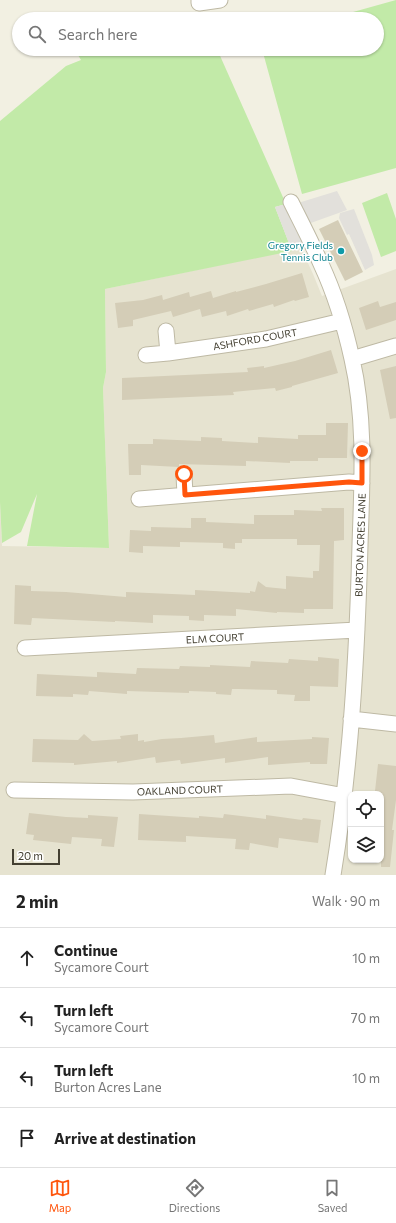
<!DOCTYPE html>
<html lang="en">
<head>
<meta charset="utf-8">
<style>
	body { margin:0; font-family:Commissioner,sans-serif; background:#f2f2f2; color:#222 }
	.controls { position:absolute; right:12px; bottom:12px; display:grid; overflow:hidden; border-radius:8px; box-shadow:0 1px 3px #0004 }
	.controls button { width:36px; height:36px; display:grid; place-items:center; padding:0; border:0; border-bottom:1px solid #e0e0e0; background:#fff; color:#222; font:20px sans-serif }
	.scale { position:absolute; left:12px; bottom:10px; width:48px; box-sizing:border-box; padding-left:4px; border:2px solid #444032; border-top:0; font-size:11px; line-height:14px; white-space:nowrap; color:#444032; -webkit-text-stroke:3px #fff; paint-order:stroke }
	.stop { position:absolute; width:12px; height:12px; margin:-9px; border:3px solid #ff550c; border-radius:50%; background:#fff }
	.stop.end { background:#ff550c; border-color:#fff; box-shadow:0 1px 4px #0008 }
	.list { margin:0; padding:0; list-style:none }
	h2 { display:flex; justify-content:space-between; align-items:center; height:52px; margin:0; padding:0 16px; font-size:17px }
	h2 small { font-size:13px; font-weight:400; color:#767676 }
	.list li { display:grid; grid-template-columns:26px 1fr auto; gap:12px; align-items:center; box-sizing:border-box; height:60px; padding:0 16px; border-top:1px solid #e0e0e0 }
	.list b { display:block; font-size:15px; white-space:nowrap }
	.list p { margin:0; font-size:13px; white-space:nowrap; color:#767676 }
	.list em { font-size:13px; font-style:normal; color:#767676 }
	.icon { flex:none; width:22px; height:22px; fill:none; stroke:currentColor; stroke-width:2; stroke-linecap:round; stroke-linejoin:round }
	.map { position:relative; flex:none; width:396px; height:875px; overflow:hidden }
	.search { position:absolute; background:#fff; box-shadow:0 1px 3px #0004; left:12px; right:12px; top:12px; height:44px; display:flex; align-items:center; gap:10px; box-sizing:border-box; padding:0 14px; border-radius:22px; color:#767676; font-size:15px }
	.sheet { height:292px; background:#fff }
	nav { display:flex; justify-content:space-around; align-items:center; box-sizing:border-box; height:56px; border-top:1px solid #e0e0e0; background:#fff; font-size:11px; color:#767676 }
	nav a { display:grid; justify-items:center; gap:2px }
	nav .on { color:#ff550c }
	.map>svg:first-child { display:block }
	.residential { fill:#e6e3d0; fill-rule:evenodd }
	.green { fill:#c2eaa8 }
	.parking { fill:#e2e0db }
	.building { fill:#d4cdb7 }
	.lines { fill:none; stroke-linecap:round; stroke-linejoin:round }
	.minor-casing { stroke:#beb9a4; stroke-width:17 }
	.minor { stroke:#fff; stroke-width:15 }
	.route { stroke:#ff550c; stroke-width:5 }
	.culture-dot { fill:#0f9aa8; stroke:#fff; stroke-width:1.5 }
	.labels { text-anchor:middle; stroke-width:3; stroke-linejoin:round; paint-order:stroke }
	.culture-label { font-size:10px; fill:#0d838f; stroke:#fff; text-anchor:end }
	.street-label { font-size:10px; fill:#444032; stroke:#fff }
</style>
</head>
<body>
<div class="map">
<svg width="396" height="875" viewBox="0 0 396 875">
	<rect width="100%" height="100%" fill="#f2f0e2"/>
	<path class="residential" d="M301,248l12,26 9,22 74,-27v606h-396v-373l2,44 107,2 -6,-160 3,-16 -1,-83zM351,794h30v66h-30z"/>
	<path class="green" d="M396,0v168l-94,26 -40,-145h115v-30h-49z
		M90,49h127l69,155 -11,3 17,44 -187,38 1,83 -3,16 6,160 -82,-2 10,-52 -16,38 -19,11 -2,-41v-381l66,-55 15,-6 -3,-5z
		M387,193l9,26v32l-15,6 -19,-54z"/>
	<path class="parking" d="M337,191l10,19 -39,14 -10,-21z
		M286,204l19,39 -15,3 -15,-39z
		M354,209l18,46 2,10 -9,5 -16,-36 -2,1 -8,-17 1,-5z"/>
	<path class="building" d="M338,220l25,52 -18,9 -26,-52z
		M302,273l7,24 -14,4 -1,-1 -20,7 -1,-3 -24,7 -1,-2 -21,7 -1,-5 -24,6 -2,-8 -27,8 -2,-6 -38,9v6l-15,2 -3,-25 28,-3 19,-5 1,5 26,-8 1,5 21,-6 2,7 23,-7v1l30,-8z
		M378,301l2,6 16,-5v18l-30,10 -7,-22z
		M331,350l7,23 -46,13v1l-16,4 -1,-3 -42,4 1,3 -112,5v-22l126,-6 -1,-4 17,-2v2l31,-7z
		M396,366v52l-6,1 -10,-49z
		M326,423h22l-1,35h-29v3h-28v2l-44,-2v5l-67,-2v3l-38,-2v10h-12l-1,-31h25v-5l48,2v-4l21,1v3l36,2v-6l40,2v-4h28z
		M321,508h23v32l-10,1 -1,68h-29v4l-27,-1v1l-41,-4v7l-32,-1v6l-15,-1v-4l-36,-1v8l-38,-2v1l-83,-4 -1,7 -17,-1 1,-39 16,1v5l35,1 60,5v-5l69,3v-5l55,3v-2l5,1 3,-11 8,6 20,2v-13l27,2v-7h6l1,-26h-23v-6h-55v4h-7v6l-12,-1v-5l-43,-1v5l-37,-1v7l-14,-1 1,-22 21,1v-4l40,1v-10h15v4l48,2v-9h40v-5l28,1z
		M318,657l21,2 -1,28 -28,-1v15h-16l1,-6 -18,-1v-4l-39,-1h-6l-1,6 -15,-1v-2l-27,-1v2l-62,-2v3l-38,-3 -1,4 -15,-1v3l-37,-1 1,-22 60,3v-5l39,2 1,-6 42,1 1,-3 30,1v-2l40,2 1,-6 37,2 1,-4 29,2z
		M84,734l8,7 29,-2 -1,-3 18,-2v7l6,-1v2l18,-3 19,-1 33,-3 1,8 42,-6v5l55,-3v-2l17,1 -2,26h-17v-2l-42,3v-8l-43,6v-5l-44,6 -1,-4 -24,3 -1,-6 -38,6v-2l-43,4v-2l-42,-1 1,-23 45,1z
		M378,764l18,2v34l-4,30h2l-4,37h-9v-75l-6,-1z
		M29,813l37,4 22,1v-3l30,2 -4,30 -13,-1 1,-7 -30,-2 -1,7 -38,-4 1,-5 -8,-1z
		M139,814l60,4v-2l24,2 1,-4 42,5v-4l36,5 1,-2 18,2 -3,23 -39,-5 -1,10 -28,-5 -1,7 -14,-1 1,-10 -50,-3v6l-48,-2z"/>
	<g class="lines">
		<defs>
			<path id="minor" d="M199,0v3l21,-3
				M291,202c10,20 21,41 30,62 14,30 24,63 31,95 14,61 10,124 8,186 -3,110 -9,221 -27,330
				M166,331l2,22
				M146,355l22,-2 98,-14 76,-18
				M352,359l44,-13
				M184,475l1,20
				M139,499l210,-17 13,1
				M25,648l332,-18
				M351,719l45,5
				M14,790l119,2 158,-6 54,10"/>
		</defs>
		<use href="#minor" class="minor-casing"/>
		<use href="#minor" class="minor"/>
	</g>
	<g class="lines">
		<path class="route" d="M184,474l1,21 164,-13 13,1v-32"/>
	</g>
	<circle class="culture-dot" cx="341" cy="251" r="4"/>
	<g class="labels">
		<g class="culture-label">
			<text x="333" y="249">Gregory Fields<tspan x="333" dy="12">Tennis Club</tspan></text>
		</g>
		<g class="street-label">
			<text transform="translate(255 339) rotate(-10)" y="4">ASHFORD COURT</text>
			<text transform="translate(360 545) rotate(-88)" y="4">BURTON ACRES LANE</text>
			<text transform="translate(215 638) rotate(-3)" y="4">ELM COURT</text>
			<text transform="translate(180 790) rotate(-2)" y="4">OAKLAND COURT</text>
		</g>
	</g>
</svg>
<div class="controls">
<button><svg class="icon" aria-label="locate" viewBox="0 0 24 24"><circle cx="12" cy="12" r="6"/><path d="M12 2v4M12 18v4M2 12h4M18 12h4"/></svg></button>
<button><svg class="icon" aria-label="layers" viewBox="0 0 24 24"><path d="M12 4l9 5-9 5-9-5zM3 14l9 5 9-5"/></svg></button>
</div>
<div class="scale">20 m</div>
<div class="stop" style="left:184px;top:474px"></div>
<div class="stop end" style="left:362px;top:451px"></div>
<div class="search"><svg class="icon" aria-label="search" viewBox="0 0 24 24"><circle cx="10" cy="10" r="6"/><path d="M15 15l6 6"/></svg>Search here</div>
</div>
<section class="sheet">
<h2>2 min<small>Walk · 90 m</small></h2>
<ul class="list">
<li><svg class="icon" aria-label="ahead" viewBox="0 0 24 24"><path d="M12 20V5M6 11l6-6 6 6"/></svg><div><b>Continue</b><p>Sycamore Court</p></div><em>10 m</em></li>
<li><svg class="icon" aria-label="left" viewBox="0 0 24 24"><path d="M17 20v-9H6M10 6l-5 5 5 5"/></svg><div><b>Turn left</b><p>Sycamore Court</p></div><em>70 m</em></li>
<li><svg class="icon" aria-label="left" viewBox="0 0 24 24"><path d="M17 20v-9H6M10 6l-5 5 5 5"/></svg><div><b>Turn left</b><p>Burton Acres Lane</p></div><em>10 m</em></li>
<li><svg class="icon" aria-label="arrive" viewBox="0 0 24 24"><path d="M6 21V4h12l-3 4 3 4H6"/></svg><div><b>Arrive at destination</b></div></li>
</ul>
</section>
<nav>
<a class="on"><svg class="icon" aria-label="map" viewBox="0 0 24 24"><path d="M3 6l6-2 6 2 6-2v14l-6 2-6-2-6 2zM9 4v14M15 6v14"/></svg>Map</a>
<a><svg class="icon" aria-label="directions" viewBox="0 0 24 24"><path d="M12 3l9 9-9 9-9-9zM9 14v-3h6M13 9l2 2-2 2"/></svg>Directions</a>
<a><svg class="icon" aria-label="saved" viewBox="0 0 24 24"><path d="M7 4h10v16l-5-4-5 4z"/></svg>Saved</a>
</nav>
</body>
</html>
